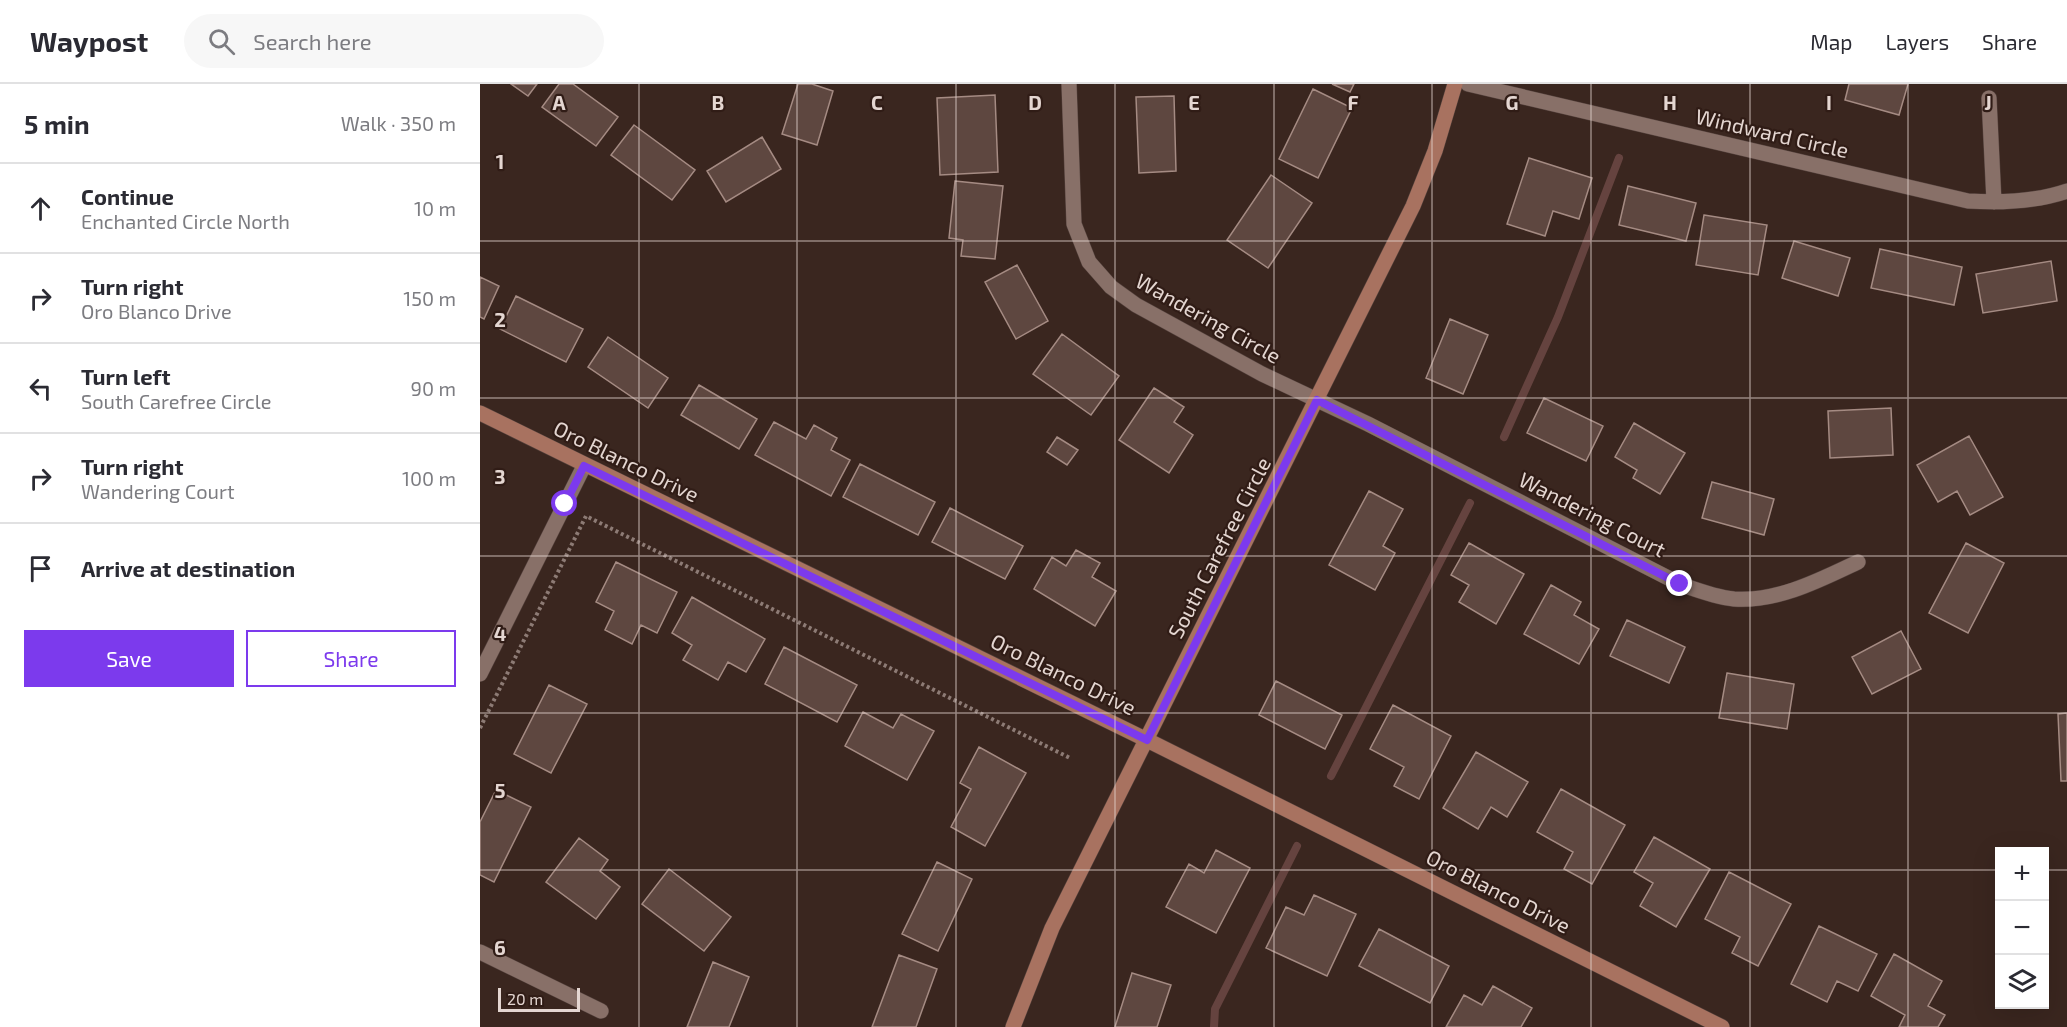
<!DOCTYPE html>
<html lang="en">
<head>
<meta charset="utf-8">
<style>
	body { margin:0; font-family:"Exo 2",sans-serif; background:#f7f7f7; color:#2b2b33 }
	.controls { position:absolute; right:18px; bottom:18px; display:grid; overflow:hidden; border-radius:0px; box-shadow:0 6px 24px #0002 }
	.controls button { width:54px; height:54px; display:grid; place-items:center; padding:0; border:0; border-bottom:2px solid #e1e1e2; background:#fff; color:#2b2b33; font:30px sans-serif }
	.scale { position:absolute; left:18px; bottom:15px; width:82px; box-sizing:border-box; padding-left:6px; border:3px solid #e4d6d1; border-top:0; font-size:16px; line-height:21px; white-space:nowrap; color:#e4d6d1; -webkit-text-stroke:4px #301c16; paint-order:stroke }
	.stop { position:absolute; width:18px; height:18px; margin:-14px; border:4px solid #7c3aed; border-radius:50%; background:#fff }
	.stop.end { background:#7c3aed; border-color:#fff; box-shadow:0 2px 6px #0008 }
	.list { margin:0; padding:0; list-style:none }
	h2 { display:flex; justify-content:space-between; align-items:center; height:78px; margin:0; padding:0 24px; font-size:26px }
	h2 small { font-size:20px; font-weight:400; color:#7c7c81 }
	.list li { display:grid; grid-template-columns:39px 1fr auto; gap:18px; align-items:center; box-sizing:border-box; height:90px; padding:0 24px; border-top:2px solid #e1e1e2 }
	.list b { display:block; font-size:22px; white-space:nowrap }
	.list p { margin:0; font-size:20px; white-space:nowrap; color:#7c7c81 }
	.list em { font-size:20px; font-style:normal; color:#7c7c81 }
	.actions { display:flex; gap:12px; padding:18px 24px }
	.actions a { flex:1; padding:14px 0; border:2px solid #7c3aed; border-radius:0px; text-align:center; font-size:21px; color:#7c3aed }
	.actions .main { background:#7c3aed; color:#fff }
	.icon { flex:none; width:33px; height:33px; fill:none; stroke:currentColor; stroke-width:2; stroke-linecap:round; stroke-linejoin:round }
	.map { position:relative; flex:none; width:1587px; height:943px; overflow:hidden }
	header { display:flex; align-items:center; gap:36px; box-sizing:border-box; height:84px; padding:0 30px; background:#fff; border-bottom:2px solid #e1e1e2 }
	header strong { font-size:28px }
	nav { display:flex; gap:33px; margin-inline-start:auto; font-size:21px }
	.search { width:420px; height:54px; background:#f7f7f7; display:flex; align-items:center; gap:15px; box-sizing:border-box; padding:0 21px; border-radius:33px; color:#7c7c81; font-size:22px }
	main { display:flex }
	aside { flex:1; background:#fff }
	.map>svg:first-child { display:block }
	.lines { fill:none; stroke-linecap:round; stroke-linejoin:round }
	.stream { stroke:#65433f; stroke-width:8 }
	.building { fill:#5e4740; stroke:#a58b83; stroke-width:1.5 }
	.street-casing { stroke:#54423d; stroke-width:16 }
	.secondary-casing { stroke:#54423d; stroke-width:16 }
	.path { stroke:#8d7b75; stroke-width:4; stroke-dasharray:3 3; stroke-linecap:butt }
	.street { stroke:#887068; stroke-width:15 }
	.secondary { stroke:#a87260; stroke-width:15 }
	.route { stroke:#7c3aed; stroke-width:8 }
	.grid { fill:none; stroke:#e4d6d1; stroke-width:1.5; stroke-opacity:0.55 }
	.labels { text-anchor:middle; stroke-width:4.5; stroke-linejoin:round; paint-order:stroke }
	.street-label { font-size:21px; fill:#e4d6d1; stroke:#301c16 }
	.grid-label { font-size:20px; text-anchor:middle; font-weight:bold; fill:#e4d6d1; stroke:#301c16; stroke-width:4.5; stroke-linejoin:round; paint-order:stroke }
</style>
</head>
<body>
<header>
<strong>Waypost</strong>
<div class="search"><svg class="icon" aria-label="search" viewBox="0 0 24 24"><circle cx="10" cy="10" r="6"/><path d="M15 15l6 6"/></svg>Search here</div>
<nav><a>Map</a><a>Layers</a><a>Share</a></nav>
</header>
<main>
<aside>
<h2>5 min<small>Walk · 350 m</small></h2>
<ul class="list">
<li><svg class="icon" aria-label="ahead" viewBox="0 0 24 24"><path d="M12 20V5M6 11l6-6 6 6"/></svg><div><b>Continue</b><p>Enchanted Circle North</p></div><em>10 m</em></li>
<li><svg class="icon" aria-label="right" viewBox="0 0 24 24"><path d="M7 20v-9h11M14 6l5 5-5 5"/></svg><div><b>Turn right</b><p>Oro Blanco Drive</p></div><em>150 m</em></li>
<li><svg class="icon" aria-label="left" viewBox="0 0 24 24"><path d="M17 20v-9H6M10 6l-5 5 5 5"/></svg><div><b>Turn left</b><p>South Carefree Circle</p></div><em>90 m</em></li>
<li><svg class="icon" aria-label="right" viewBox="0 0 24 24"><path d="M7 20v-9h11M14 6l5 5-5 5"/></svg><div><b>Turn right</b><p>Wandering Court</p></div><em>100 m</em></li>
<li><svg class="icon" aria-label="arrive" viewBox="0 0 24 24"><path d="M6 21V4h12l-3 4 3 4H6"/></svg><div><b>Arrive at destination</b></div></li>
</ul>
<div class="actions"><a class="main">Save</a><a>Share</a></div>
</aside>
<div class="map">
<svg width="1587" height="943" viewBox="0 0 1587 943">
	<rect width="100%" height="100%" fill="#3a261f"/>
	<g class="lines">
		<path class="stream" d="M1024,353l54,-120 61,-159
			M851,692l139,-273
			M734,943l1,-18 82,-163"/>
	</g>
	<path class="building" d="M31,0h26l-9,12z
		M79,0h14l45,33 -22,29 -54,-39z
		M318,0h14l21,7 -16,54 -35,-11z
		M852,0h22l-4,8z
		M1369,0h59l-9,31 -54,-15z
		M833,5l39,19 -34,70 -39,-19z
		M515,11l3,77 -58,3 -3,-77z
		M694,12l2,75 -37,2 -3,-76z
		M154,41l61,45 -23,30 -61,-45z
		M282,53l19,32 -55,33 -19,-31z
		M1049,74l63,20 -13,41 -26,-8 -8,25 -38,-12z
		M791,91l41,28 -44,65 -41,-28z
		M475,97l48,5 -8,73 -34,-3 2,-16 -14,-2z
		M1148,102l68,17 -10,38 -67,-16z
		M1224,131l63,10 -9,50 -62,-10z
		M1314,157l56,17 -12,38 -56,-18z
		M1400,165l82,18 -8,38 -83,-17z
		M1571,177l6,40 -74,12 -7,-39z
		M537,181l31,56 -32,18 -31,-57z
		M0,193l19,9 -15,33 -4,-2z
		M36,212l67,33 -17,33 -66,-33z
		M970,235l38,16 -25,59 -37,-16z
		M582,250l57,42 -28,39 -58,-41z
		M128,253l60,41 -20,30 -60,-41z
		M219,301l58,34 -18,30 -58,-34z
		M674,304l30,19 -10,15 19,13 -24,38 -50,-33z
		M1064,314l59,28 -17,35 -59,-28z
		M1411,324l2,47 -63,3 -2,-47z
		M294,338l32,17 8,-14 23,13 -6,12 19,10 -19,36 -76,-41z
		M1154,339l51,30 -25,41 -27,-16 4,-8 -22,-13z
		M1489,352l34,61 -33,18 -13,-24 -19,11 -21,-37z
		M577,353l21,13 -11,15 -20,-13z
		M380,380l75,38 -17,33 -75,-38z
		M1232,398l62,17 -10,36 -62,-17z
		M889,407l34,18 -20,37 12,7 -20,37 -46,-25z
		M470,424l73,38 -18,33 -73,-37z
		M989,459l55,31 -28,50 -37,-22 10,-17 -18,-10z
		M1486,459l38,20 -36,70 -39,-20z
		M596,466l24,13 -8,14 24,14 -21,35 -61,-37 18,-32 14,9z
		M136,478l61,30 -20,41 -16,-8 -9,19 -27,-14 9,-19 -18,-9z
		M1071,501l30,17 -7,13 25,14 -20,35 -55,-30z
		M212,513l73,42 -19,33 -18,-10 -10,18 -35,-20 9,-15 -20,-12z
		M1147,536l58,27 -16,36 -59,-27z
		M1421,547l20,38 -49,25 -20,-37z
		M304,563l73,38 -20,37 -72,-38z
		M1247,589l67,11 -7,45 -68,-11z
		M796,597l66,34 -17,34 -66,-34z
		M69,601l38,19 -36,69 -37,-19z
		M913,621l58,31 -32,63 -25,-13 10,-19 -34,-18z
		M383,628l30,16 8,-14 33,17 -27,49 -62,-34z
		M1587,629v68h-6l-3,-67z
		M499,663l47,26 -41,73 -34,-19 20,-38 -11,-6z
		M996,668l52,30 -21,35 -16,-10 -13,22 -35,-21z
		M1081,705l64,36 -33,59 -28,-15 9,-17 -36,-20z
		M16,706l35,17 -37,75 -14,-7v-53z
		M1174,753l56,32 -34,58 -36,-21 13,-23 -19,-11z
		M99,754l29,22 -8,11 20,16 -24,32 -50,-37z
		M736,766l34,18 -34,65 -50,-26 23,-43 15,9z
		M457,778l35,17 -34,72 -36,-17z
		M189,785l62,48 -27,34 -62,-47z
		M1249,788l62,32 -33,62 -26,-13 8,-16 -35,-18z
		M834,811l42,19 -29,62 -61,-28 20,-41 18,8z
		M1339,842l58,28 -19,37 -21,-10 -10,21 -36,-18z
		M899,845l70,37 -19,37 -71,-37z
		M1414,870l48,27 -14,25 17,9 -7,12h-39l6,-12 -34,-19z
		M419,871l38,14 -21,58h-44z
		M233,878l36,15 -20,50h-42z
		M652,889l39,12 -14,42h-42z
		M1013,902l39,22 -11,19h-75l18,-32 18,10z"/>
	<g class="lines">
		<defs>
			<path id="street" d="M589,0l5,140 15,38 22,25 25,18 126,69 106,50 312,160c17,6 35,13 54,15 44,3 86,-19 124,-37
				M988,0l500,117c32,2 67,1 99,-10
				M1509,14l5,104
				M0,590l104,-208
				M0,868l121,59"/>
			<path id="secondary" d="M0,329l667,327 575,287
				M533,943l39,-99 361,-722 22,-55 20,-67"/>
		</defs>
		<use href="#street" class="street-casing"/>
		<use href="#secondary" class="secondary-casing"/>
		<path class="path" d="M0,644l106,-212 484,242"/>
		<use href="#street" class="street"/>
		<use href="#secondary" class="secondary"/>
	</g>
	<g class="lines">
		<path class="route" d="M85,420l19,-38 563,274 170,-340 363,184"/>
	</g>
	<path class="grid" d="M159,0v943M317,0v943M476,0v943M635,0v943M794,0v943M952,0v943M1111,0v943M1270,0v943M1428,0v943M0,157h1587M0,314h1587M0,472h1587M0,629h1587M0,786h1520M1564,786h23"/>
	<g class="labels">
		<g class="street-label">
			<text transform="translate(1292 50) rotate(13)" y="7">Windward Circle</text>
			<text transform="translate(728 235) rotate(29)" y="7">Wandering Circle</text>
			<text transform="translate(146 378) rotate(26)" y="7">Oro Blanco Drive</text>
			<text transform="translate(1112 431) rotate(27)" y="7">Wandering Court</text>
			<text transform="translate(740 464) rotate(-63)" y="7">South Carefree Circle</text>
			<text transform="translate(583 591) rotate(26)" y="7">Oro Blanco Drive</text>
			<text transform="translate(1018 808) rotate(27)" y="7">Oro Blanco Drive</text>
		</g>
	</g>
	<g class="grid-label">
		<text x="79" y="26">A</text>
		<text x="238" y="26">B</text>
		<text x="397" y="26">C</text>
		<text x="555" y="26">D</text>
		<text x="714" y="26">E</text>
		<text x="873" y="26">F</text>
		<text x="1032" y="26">G</text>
		<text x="1190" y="26">H</text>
		<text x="1349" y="26">I</text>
		<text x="1508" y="26">J</text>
		<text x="20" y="85">1</text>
		<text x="20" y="243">2</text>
		<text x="20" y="400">3</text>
		<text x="20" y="557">4</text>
		<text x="20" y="714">5</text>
		<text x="20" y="871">6</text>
	</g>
</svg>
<div class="controls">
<button>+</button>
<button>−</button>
<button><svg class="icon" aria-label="layers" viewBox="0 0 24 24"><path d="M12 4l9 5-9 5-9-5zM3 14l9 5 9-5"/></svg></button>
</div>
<div class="scale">20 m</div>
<div class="stop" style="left:85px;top:420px"></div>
<div class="stop end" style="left:1200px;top:500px"></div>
</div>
</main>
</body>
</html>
